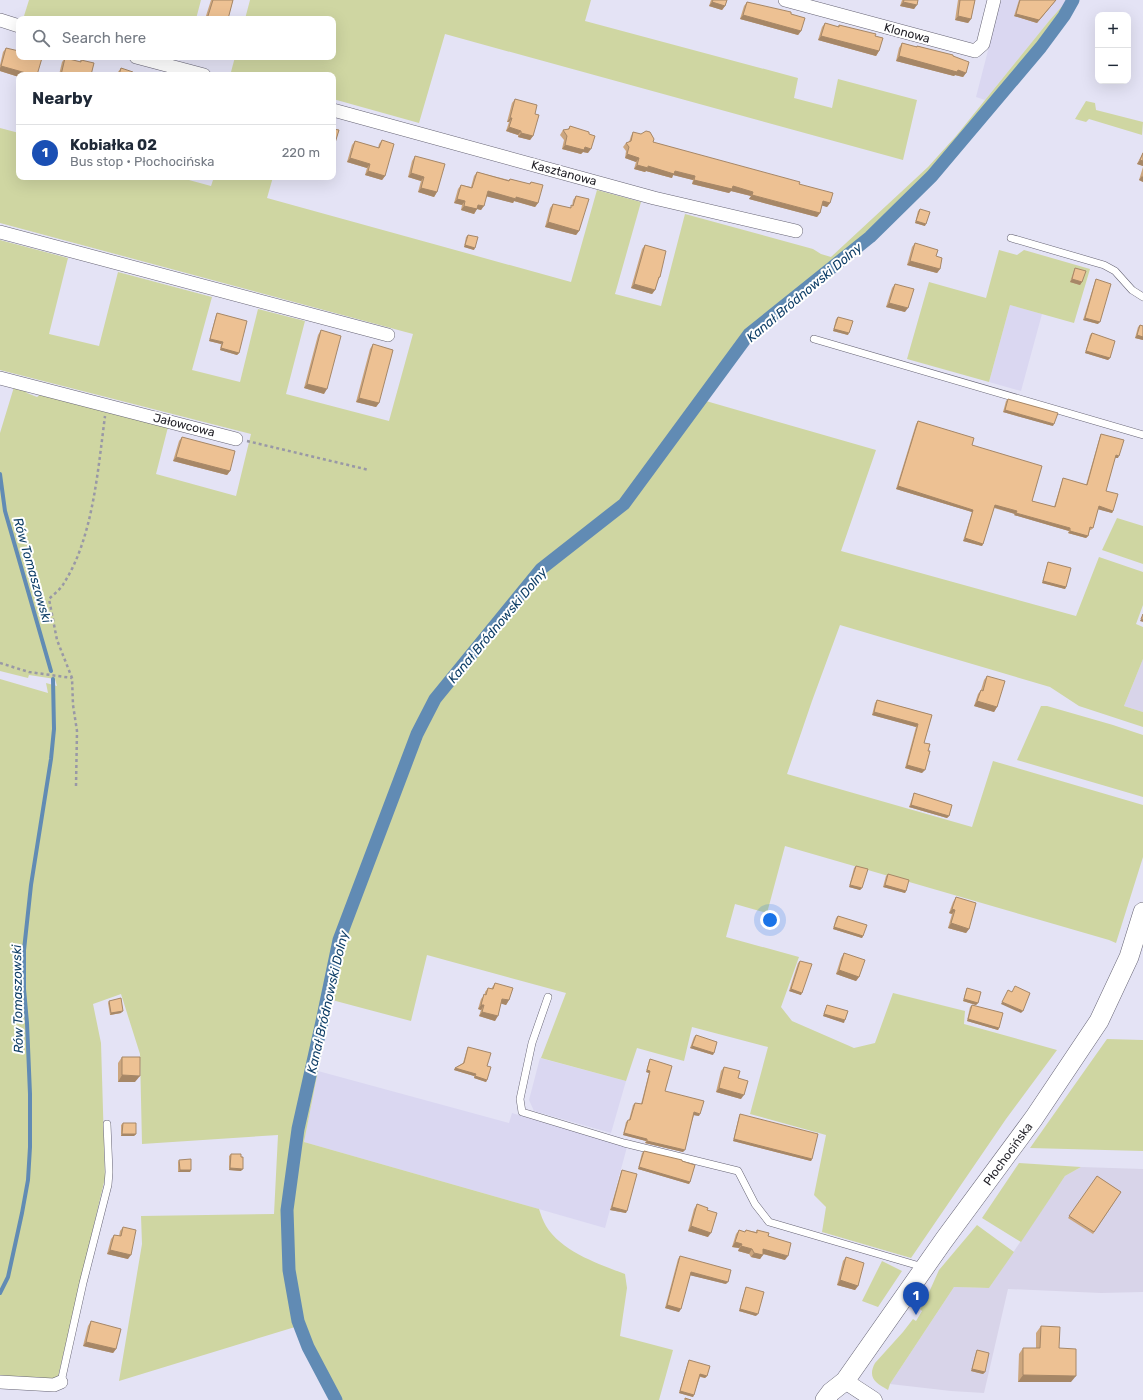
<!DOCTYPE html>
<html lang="en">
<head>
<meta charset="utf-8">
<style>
	body { margin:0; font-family:Rubik,sans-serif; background:#f6f6f7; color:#1f2937 }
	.controls { position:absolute; right:12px; top:12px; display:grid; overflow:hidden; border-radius:8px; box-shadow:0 4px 16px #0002 }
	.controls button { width:36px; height:36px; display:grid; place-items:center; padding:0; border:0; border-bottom:1px solid #e0e1e3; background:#fff; color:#1f2937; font:20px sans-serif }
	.you { position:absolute; left:770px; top:920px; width:14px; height:14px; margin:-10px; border:3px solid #fff; border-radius:50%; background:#1a73e8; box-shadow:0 0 0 6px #1a73e833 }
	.badge { display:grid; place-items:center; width:26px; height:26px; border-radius:50%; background:#0f766e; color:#fff; font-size:13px; font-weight:700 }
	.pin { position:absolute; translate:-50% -33px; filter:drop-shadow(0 1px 2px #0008) }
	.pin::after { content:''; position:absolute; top:21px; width:14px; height:12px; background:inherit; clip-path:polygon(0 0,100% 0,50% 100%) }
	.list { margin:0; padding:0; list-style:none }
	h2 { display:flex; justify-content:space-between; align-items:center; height:52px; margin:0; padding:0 16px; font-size:17px }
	h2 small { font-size:13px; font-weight:400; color:#747a83 }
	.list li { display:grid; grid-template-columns:26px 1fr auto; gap:12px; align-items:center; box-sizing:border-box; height:56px; padding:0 16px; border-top:1px solid #e0e1e3 }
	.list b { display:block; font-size:15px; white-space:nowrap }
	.list p { margin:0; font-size:13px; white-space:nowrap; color:#747a83 }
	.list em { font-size:13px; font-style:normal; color:#747a83 }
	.icon { flex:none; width:22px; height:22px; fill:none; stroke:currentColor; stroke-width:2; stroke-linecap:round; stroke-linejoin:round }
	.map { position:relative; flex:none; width:1143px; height:1400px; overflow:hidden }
	.search { position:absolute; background:#fff; box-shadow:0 4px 16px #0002; left:16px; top:16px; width:320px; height:44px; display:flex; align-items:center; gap:10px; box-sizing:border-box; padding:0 14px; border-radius:8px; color:#747a83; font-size:15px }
	.panel { position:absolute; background:#fff; box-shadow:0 4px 16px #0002; left:16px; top:72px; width:320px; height:108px; border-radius:8px }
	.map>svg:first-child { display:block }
	.commercial { fill:#d8d4e9 }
	.built { fill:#dad7f1 }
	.green { fill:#cfd6a2 }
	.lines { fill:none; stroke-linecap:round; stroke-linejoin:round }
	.stream { stroke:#618bb4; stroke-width:4 }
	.canal { stroke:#618bb4; stroke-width:13 }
	.service-casing { stroke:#666474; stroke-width:8 }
	.minor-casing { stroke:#666474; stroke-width:14 }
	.tertiary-casing { stroke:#666474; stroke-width:17 }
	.secondary-casing { stroke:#666474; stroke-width:20 }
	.path { stroke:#9998a6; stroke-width:2.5; stroke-dasharray:3 3; stroke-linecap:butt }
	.service { stroke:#fff; stroke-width:7 }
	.minor { stroke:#fff; stroke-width:13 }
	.tertiary { stroke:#fff; stroke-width:16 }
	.secondary { stroke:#fff; stroke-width:19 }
	.wall { fill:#cca67e }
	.shaded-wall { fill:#a68767 }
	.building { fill:#edc193; stroke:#a68767 }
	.labels { text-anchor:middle; stroke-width:4; stroke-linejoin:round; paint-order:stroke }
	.street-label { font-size:12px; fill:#1f1e25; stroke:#fff }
	.water-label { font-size:13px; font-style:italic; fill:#0e3e67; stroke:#fff }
</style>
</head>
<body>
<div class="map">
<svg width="1143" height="1400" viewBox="0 0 1143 1400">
	<rect width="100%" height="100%" fill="#e4e3f5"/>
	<path class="commercial" d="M1143,659v53l-19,-6z
		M1081,1167l62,2v123l-42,1 -93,-4 -24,104 -33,-2 -61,-7 64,-97 35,1 76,-112z"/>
	<path class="built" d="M1001,0h65l-2,4 -15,17 -64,79 -9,-3z
		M1010,305l32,9 -21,77 -32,-9z
		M540,1058l86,23 -15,52 -77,-22 -5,-11z
		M318,1071l191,52 3,-10 115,34 -22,81 -301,-86z"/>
	<path class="green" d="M29,0h172l-5,19h-160l-12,-3z
		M250,0h341l-6,21 213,57 -4,20 38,10 6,-29 79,21 -14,60 -458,-126 -26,89 -86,-24v-24h-90l-12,-3 4,-15h98v-38h-88z
		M1066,0h12l-17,29 -85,104 -68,72 -60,55 -104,88 -38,53 170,49 -35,101 235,65 23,-59 44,15v33l-7,19 7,3v32l-19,47 19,6v15l-64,-21 -29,-19 -210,-62 -28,76 -25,73 185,53 21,-66 150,44v52l-27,86 -7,-3 -324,-94 -18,67 -32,-9 -9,33 73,20 -18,50 11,14 62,27 21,-5 18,-50 72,18 -1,13 93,26 -51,69 -95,139 -89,-26 4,-25 -12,-12 12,-60 -76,-21 18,-67 -76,-20 -8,34 -47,-13 -11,33 -85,-23 25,-65 -139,-38 -16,66 -79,-21 -28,142 235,67c2,6 4,12 7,17 16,26 53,38 79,48l2,14 -7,48 53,14 -14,50h-328l-36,-73 -176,54 23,-137 -1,-28 133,-2 4,-79 -136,9 -2,-90 -19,-60 -28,10 8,39 4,135 -47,199 -2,4 -56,-3v-699l48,14 -2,-10 11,3 -2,-7 -26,-4 -1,3 -28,-7v-238l14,-46 11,3 2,3 10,4 4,-3 127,33 -12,47 80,22 15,-62 -251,-64v-130l68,18 -19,76 50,12 19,-74 94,25 -20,73 48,12 18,-73 47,12 -19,73 103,27 24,-87 -413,-111v-95l19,5v44h159l33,9 3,-9h59l-6,21 304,84 26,-92 44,12 -26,92 46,12 24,-92 128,35 8,5 10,3 97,-90 28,-31 93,-115 15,-17z
		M1086,101l9,2 1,7 47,12 -1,13 -53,-16 -3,3 -11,-3z
		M999,250l18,5 7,-5 66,19 -16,54 -64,-18 -21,77 -82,-23 22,-77 57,16z
		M1117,518l26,8v38l-41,-14z
		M1041,706h6l66,19 30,10v62l-126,-37z
		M1107,1039l36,1v111l-113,-3z
		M1019,1163l62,4 -16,9 -44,66 -39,-24z
		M977,1225l37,27 -25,36 -35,-1 -64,97 -2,6c-12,-7 -21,-12 -13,-27l28,-31 10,-13 3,2 6,-10 -2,-2 6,-10 13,-29z
		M882,1261l20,10 -24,36 -16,-6z"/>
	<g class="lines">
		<path class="stream" d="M0,474l5,37 46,160
			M0,1293l8,-16 14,-64 6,-33 2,-33v-53l-3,-71 -3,-34v-39l7,-65 20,-126 3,-30 -1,-50"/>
		<path class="canal" d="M336,1400l-28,-53 -10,-26 -9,-51 -2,-60 11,-81 25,-112 16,-77 78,-206 18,-35 106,-130 83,-65 125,-170 121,-97 62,-61 109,-129 23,-31 9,-16"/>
		<defs>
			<path id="service" d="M1011,238l93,27 11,6 17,19 11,7
				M814,339l329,96
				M548,997l-16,46 -12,56 2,13 102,31 114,28 17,33 14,18 154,45
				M61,1382l22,-99 25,-98 1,-13 -2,-48"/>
			<path id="minor" d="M785,0l190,51 8,-7 11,-44
				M0,20l19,6
				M136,57l68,18
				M333,110l321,88 142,33
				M0,232l388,103
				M0,378l236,61
				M0,1382l54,3 7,-3"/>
			<path id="tertiary" d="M845,1381l29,19"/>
			<path id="secondary" d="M825,1400l6,-8 14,-11 99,-141 90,-122 65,-97 30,-64 14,-45"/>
		</defs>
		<use href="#service" class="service-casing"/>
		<use href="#minor" class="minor-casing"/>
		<use href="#tertiary" class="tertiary-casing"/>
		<use href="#secondary" class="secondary-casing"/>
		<path class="path" d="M247,441l122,29
			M0,663l29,9 43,6
			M76,786l1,-55 -4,-26 -1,-27 -15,-38 -8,-41c5,-5 12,-10 15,-16 29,-45 34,-114 41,-167"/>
		<use href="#service" class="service"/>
		<use href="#minor" class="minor"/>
		<use href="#tertiary" class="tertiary"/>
		<use href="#secondary" class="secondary"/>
	</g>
	<path class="wall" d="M211,0h22l-5,19h-23z
		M711,0h16l-2,6 -3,4 -13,-4z
		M902,0h16l-4,9 -14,-3z
		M958,0h17l-4,19 -3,4 -13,-3z
		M1019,0h37l-19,23 -23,-7z
		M747,2l44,12 10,17 -3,4 -58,-16 4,-13z
		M825,23l13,4 1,-2 36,11 4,15 -3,5 -58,-16 4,-13z
		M902,43l14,4 1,-1 36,10 13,17 -3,4 -8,-2 -1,1 -58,-15 3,-13z
		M6,48l31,27h-18v2l-19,-6v-6l3,-13z
		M65,58l15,4 1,-2 10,15h-32l3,-13z
		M121,68l11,7h-15l1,-3z
		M515,99l18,37 -3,4 -12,-3v-2l-12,-4 3,-9h-2l5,-19z
		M570,126l19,8 -1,19 -5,-1 -2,2 -19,-5 2,-9 -4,-5 3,-5 5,-1z
		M633,132l20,10 146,42 31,19 -3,4 -5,-2 -2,8 -3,4 -68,-18 2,-3 -20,-5 -2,2 -37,-9 1,-4 -20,-5 -1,3 -26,-7 -1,1 -11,-3 2,-7 -11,-4 1,-7 -3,-4 3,-4 3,-1 2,-6z
		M382,140l3,36 -3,4 -17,-5 2,-7 -20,-6 5,-17 3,-4 23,7 1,-4z
		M1143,152v14l-6,-2z
		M415,156l22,36 -3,5 -16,-5 3,-11 -13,-4 4,-16z
		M1143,167v15l-4,-2z
		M477,172l32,8 1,-1 19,5 2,-2 7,21 -3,4 -21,-6 -1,2 -26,-7 -6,14 -4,-1 -3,5 -13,-4 1,-5 -8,-2 4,-14 3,-4 10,2 3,-11z
		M576,196l3,35 -3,4 -31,-8 5,-19 3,-4 17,4 2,-2 1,-6z
		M920,209l5,17 -10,-3 3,-12z
		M468,235l6,15 -10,-3 2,-10z
		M915,243l21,13 4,13 -3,4 -30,-8 5,-18z
		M645,245l15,32 -2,3 -3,10 -3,4 -21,-6 11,-39z
		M1075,268l7,14 -2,3 -10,-3 4,-12z
		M1096,279l2,45 -15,-4 12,-39z
		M895,284l10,28 -19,-5 6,-19z
		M217,313l22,40 -2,2 -17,-5 1,-6 -12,-3 7,-26z
		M838,317l10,18 -15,-4 3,-12z
		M1140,325l3,1v14l-8,-2 3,-11z
		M321,330l3,64 -20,-6 14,-53z
		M1092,333l18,25 -2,2 -23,-7 5,-18z
		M373,344l6,59 -3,4 -20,-5 14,-53z
		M1008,399l45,27 -50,-14 3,-11z
		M918,421l54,24 60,56 22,6 8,-26 1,-3 23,7 14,-49 1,-2 17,24h-3l-9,33 7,20 -1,2 -14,-4 -5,19 -2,2h-1l-2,6 -2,2 -18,-5 1,-2 -55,-16 1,-1 -21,-6 -11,36 -1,2 -19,-5 9,-29 -76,-23 20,-65z
		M182,437l48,34 -3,4 -54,-14 6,-20z
		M1048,562l18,25 -1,2 -23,-6 5,-18z
		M987,676l10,31 -3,5 -20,-6 4,-12 3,-4 3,-10z
		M877,700l55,15 -8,28 -2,30 -17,-5 11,-41 -44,-12 3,-12z
		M914,793l35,23 -2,2 -38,-11 4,-11z
		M856,866l6,22 -2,2 -11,-3 5,-19z
		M888,874l18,17 -1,2 -22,-6 3,-11z
		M956,897l13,32 -3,4 -18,-5 4,-14 -3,-1 4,-11z
		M838,916l25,20 -1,2 -29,-9 3,-11z
		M844,953l15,24 -3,4 -20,-7 5,-16z
		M800,961l1,34 -12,-4 9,-28z
		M495,983l14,17 -3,5 -5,-2 -6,18 -16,-5 2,-6 -3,-1 3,-10 4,-5v-2l3,-4 3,1z
		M967,988l11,15 -2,2 -13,-4 3,-11z
		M109,1001l12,12 -11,2 -2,-12z
		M827,1005l17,18 -21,-7 3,-9z
		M972,1005l27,23 -1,2 -31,-9 3,-14z
		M696,1035l17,20 -23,-7 4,-11z
		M468,1047l19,19v14l-1,2 -12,-4v-2l-20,-6 1,-2 8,-5 4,-14z
		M122,1057l13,25h-17v-19z
		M650,1059l15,32 34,25 -5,-1 -11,37 -38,-9 1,-2 -23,-6 3,-13 2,-2h1l4,-15 2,-2 6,1 8,-31 -3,-1 3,-11z
		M724,1067l14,11 3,21 -25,-7 5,-21z
		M740,1114l72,45 -1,2 -78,-20 6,-25z
		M123,1123l13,11 -2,2h-13v-11z
		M644,1151l38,10 8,21 -1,2 -51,-15 4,-16z
		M231,1154l10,3v14l-12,-1v-14z
		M179,1160l12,10 -1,2h-12v-10z
		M622,1170l4,43 -16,-3 11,-38z
		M1097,1176l24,16 -28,42 -25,-16z
		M697,1204l10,6 1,27 -20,-6 6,-22z
		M123,1227l5,32 -21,-5 4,-15 3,-4 5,1 1,-5z
		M739,1230l6,2 1,-2 10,2 1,-2 11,6 17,24 -22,-6 -3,5 -9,-2 -2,-3 -11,-3 1,-3 -7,-1 4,-13z
		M680,1256l46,28 -36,-9 -11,37 -14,-4 13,-49z
		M846,1257l12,29 -3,4 -18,-5 6,-24z
		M746,1287l10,29 -17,-5 6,-21z
		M91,1321l25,28 -3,4 -30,-7 5,-20z
		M1041,1326l18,22 12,34h-53l1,-28 4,-6h13v-15z
		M977,1350l8,22 -2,2 -12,-3 5,-19z
		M689,1360l18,16 -2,2 -5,-1 -7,20 -14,-4 9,-31z"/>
	<path class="shaded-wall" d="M1056,0l-19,23 -23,-7 2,-2z
		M712,2l13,4 -3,4 -13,-4z
		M903,2l14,3 -3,4 -14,-3z
		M743,15l58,16 -3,4 -58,-16z
		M958,16l13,3 -3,4 -13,-3z
		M821,36l58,15 -3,5 -58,-16z
		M899,56l59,14 8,3 -3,4 -8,-2 -1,1 -58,-15z
		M1,66l25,7 -2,2h-5v2l-19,-6v-3z
		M510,118h2l-3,4h-2z
		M509,127l12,4 -3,4 -12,-4z
		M521,133l12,3 -3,4 -12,-3z
		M565,145l20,2 6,2 -3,4 -5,-1 -2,2 -19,-5z
		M627,154l12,4 -3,4 -11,-4z
		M350,158l20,6 -3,4 -20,-6z
		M1140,160l3,1v5l-6,-2z
		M637,165l38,6 20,5 -2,4 -20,-5 -1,3 -26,-7 -1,1 -11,-3z
		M368,171l17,5 -3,4 -17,-5z
		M411,173l13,4 -3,4 -13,-4z
		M1142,176l1,1v5l-4,-2z
		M694,180l39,6 20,6 -2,4 -20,-5 -2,2 -37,-9z
		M421,188l16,4 -3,5 -16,-5z
		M488,191l28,6 22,6 -3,4 -21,-6 -1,2 -28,-7z
		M752,195l68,18 -3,4 -68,-18z
		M457,199l8,2 -3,4 -8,-2z
		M823,201l7,2 -3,4 -7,-2z
		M478,205l6,1 -3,4 -4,-1 -3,5 -13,-4 3,-4z
		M916,221l10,3 -1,2 -10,-3z
		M548,222l31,9 -3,4 -31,-8z
		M465,245l10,3 -1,2 -10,-3z
		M910,261l30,8 -3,4 -30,-8z
		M1072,279l10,3 -2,3 -10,-3z
		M634,284l21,6 -3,4 -21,-6z
		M889,303l19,5 -3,4 -19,-5z
		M1085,318l15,4 -2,2 -15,-4z
		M834,329l15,4 -1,2 -15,-4z
		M1137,335l6,2v3l-8,-2z
		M210,339l13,3 -2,2 -12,-3z
		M221,348l18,5 -2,2 -17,-5z
		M1086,351l24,7 -2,2 -23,-7z
		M307,384l20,5 -3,5 -20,-6z
		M359,398l20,5 -3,4 -20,-5z
		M1005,410l49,14 -1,2 -50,-14z
		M1116,455l3,1 -1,2h-4z
		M176,457l54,14 -3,4 -54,-14z
		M898,486l75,24 -1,2 -76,-23z
		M995,505l22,6 -2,3 -22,-7z
		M1099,506l14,5 -1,2 -15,-4z
		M1016,513l54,15 -1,3 -55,-16z
		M1070,531l18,5 -2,2 -18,-5z
		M965,538l18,6 -1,2 -19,-5z
		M1043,581l23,6 -1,2 -23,-6z
		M1141,619l2,1v2l-3,-1z
		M977,701l20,6 -3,5 -20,-6z
		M874,712l44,12 -2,3 -44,-12z
		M907,765l18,5 -3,3 -17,-5z
		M911,805l38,11 -2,2 -38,-11z
		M850,885l12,3 -2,2 -11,-3z
		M885,885l21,6 -1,2 -22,-6z
		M952,909l3,1 -3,4 -3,-1z
		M951,923l18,6 -3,4 -18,-5z
		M834,927l29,9 -1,2 -29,-9z
		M839,970l20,7 -3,4 -20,-7z
		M791,989l11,4 -1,2 -12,-4z
		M502,999l7,1 -3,5 -7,-2z
		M964,999l14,4 -2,2 -13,-4z
		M1002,1002l21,9 -2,2 -20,-9z
		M481,1005h3l-3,5 -3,-1z
		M123,1011l-2,2 -11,2 1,-2z
		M482,1012l16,4 -3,5 -16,-5z
		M824,1014l21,6 -1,3 -21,-7z
		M968,1019l31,9 -1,2 -31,-9z
		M692,1046l22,7 -1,2 -23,-7z
		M455,1068l21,6 -2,2 -20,-6z
		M647,1070l3,1 -1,2 -3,-1z
		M122,1075l18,1 -5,6h-17z
		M475,1076l12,4 -1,2 -12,-4z
		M719,1088l25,7 -3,4 -25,-7z
		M694,1112l6,2 -1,2 -6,-1z
		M624,1133l23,6 -1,2 -23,-6z
		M122,1134h14l-2,2h-13z
		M734,1139l78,20 -1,2 -78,-20z
		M647,1141l38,9 -2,2 -38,-9z
		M639,1167l51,15 -1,2 -51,-15z
		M230,1168l13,1 -2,2 -12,-1z
		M180,1170h11l-1,2h-12z
		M612,1207l15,4 -1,2 -16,-3z
		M691,1226l20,7 -3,4 -20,-6z
		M735,1242l7,2 -3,4 -7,-1z
		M741,1246l11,3 -3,5 -11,-3z
		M763,1249l25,7 -3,4 -25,-7z
		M110,1250l21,5 -3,4 -21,-5z
		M754,1253l9,2 -3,4 -9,-2z
		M691,1272l37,10 -2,2 -37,-9z
		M840,1280l18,6 -3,4 -18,-5z
		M667,1305l14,4 -2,3 -14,-4z
		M740,1309l18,5 -2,2 -17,-5z
		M86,1342l30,7 -3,4 -30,-7z
		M972,1369l13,3 -2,2 -12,-3z
		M700,1374l7,2 -2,2 -6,-2z
		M1023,1375l53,1 -5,6h-53z
		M680,1391l14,4 -1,2 -14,-4z"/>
	<path class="building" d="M213,0h20l-5,19h-21z
		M713,0h14l-2,6 -13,-4z
		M904,0h14l-1,5 -14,-3z
		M960,0h15l-4,19 -13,-3z
		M1020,0h36l-17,20 -23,-6z
		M747,2l44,10v2l14,4 -4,13 -58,-16z
		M825,23l14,4v-2l37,9 -1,2 8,2 -4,13 -58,-15z
		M902,43l15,4v-1l36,9v1l16,6 -3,11 -8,-3 -1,2 -58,-16z
		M6,48l13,3v6h21l2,1 -5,17h-12l1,-2 -25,-7z
		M65,58l16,4v-2l13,3 -3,12 -5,-1v1h-25z
		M121,68l12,4 -1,3h-13z
		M515,99l22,6 -2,9 4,1 -6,21 -12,-3v-2l-12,-4 3,-9h-2z
		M570,126l19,6v2l6,2 -4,13 -6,-2 -1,3 -19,-5 2,-9 -4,-6 6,-1z
		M333,129l6,1 -4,13 -2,-1z
		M646,131l4,1 4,7 -1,3 147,40 -1,2 34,9 -3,10 -7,-2 -3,12 -68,-18 1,-3 -20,-6 -1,3 -38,-9 1,-4 -20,-5 -1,3 -26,-8v2l-11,-3 2,-7 -12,-4 2,-7 -3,-4 5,-2 2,-9 8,2z
		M382,140l12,4 -9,32 -17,-5 2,-7 -20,-6 5,-17 24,7z
		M1143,153v8l-3,-1z
		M415,156l30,8 -8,28 -16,-4 3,-11 -13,-4z
		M477,172l32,9 1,-2 20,5 1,-2 12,3 -5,18 -22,-6v2l-28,-8 -4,15 -6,-1 -1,4 -13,-3 1,-5 -8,-2 4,-14 11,3z
		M576,196l13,3 -10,32 -31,-9 5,-18 18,4v-3l2,1z
		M920,209l10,3 -4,12 -10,-3z
		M468,235l10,2 -3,11 -10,-3z
		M915,243l23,7 -2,6 6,2 -2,11 -30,-8z
		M645,245l21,6 -6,26h-1l-4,13 -21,-6z
		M1075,268l11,3 -4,11 -10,-3z
		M1096,279l15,5 -11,38 -15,-4z
		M895,284l19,5 -6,19 -19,-5z
		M217,313l30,8 -8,32 -18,-5 2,-6 -13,-3z
		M838,317l15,4 -4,12 -15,-4z
		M1140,325l3,1v11l-6,-2z
		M321,330l20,6 -14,53 -20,-5z
		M1092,333l23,8 -5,17 -24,-7z
		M373,344l20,6 -14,53 -20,-5z
		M1008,399l50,14 -4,11 -49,-14z
		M918,421l56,17 -2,7 70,21 -10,35 23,6 8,-29 24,7 14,-51 23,6 -5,16 -3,-1 -10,36 12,3 -5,17 -14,-5 -6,22 -3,-1 -2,9 -18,-5v-3l-54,-15 1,-2 -22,-6 -12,39 -18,-6 8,-28 -75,-24z
		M182,437l53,14 -5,20 -54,-14z
		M1048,562l23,6 -5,19 -23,-6z
		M1143,614v6l-2,-1z
		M987,676l18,5 -8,26 -20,-6 4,-11 2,1z
		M877,700l55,15 -8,28 6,1 -2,7h2l-5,19 -18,-5 11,-41 -44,-12z
		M914,793l38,12 -3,11 -38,-11z
		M856,866l12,3 -6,19 -12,-3z
		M888,874l21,6 -3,11 -21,-6z
		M956,897l20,6 -7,26 -18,-6 4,-13 -3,-1z
		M838,916l29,9 -4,11 -29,-9z
		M844,953l21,7 -6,17 -20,-7z
		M800,961l12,3 -10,29 -11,-4z
		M495,983l18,5 -4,12 -7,-1 -4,17 -16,-4 2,-7h-3l3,-11 2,1 2,-7 5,1z
		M1015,986l15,7 -7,18 -21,-9 6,-12 4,2z
		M967,988l14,4 -3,11 -14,-4z
		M121,998l2,13 -12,2 -2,-12z
		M827,1005l21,6 -3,9 -21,-6z
		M972,1005l31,8 -4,15 -31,-9z
		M696,1035l21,7 -3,11 -22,-7z
		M468,1047l23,6 -4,13 4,1 -4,13 -12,-4 1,-2 -21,-6 9,-5z
		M122,1057h18v19l-18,-1z
		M650,1059l22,7 -7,25 39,10 -4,13 -6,-2 -9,38 -38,-9v-2l-23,-6 4,-13h2l5,-17 7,1 8,-33 -3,-1z
		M724,1067l16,4 -2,7 10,3 -4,14 -25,-7z
		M740,1114l78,20 -6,25 -78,-20z
		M123,1123h13v11h-14z
		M644,1151l38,9v1l13,4 -5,17 -51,-15z
		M231,1154h10v3h2v12l-13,-1z
		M191,1159v11h-11l-1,-10z
		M622,1170l15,4 -10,37 -15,-4z
		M1097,1176l24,16 -27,40 -25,-16z
		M697,1204l11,4 -1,2 10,3 -6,20 -20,-7z
		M123,1227l13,3 -5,25 -21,-5 4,-15 7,1z
		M739,1230l6,2 1,-2 11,3v-3l12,3 -1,3 23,7 -3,13 -25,-7v6l-9,-2 -2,-4 -11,-3 1,-2 -7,-2z
		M680,1256l51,14 -3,12 -37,-10 -10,37 -14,-4z
		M846,1257l18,6 -6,23 -18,-6z
		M746,1287l18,5 -6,22 -18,-5z
		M91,1321l30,8 -5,20 -30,-7z
		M1041,1326l19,1 -1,21 17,1v27l-53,-1v-27h17z
		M977,1350l12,3 -4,19 -13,-3z
		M689,1360l21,6 -3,10 -7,-2 -6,21 -14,-4z
		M685,1398l6,2h-6z"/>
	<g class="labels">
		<g class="street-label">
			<text transform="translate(907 33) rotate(15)" y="4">Klonowa</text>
			<text transform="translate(564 173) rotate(15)" y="4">Kasztanowa</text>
			<text transform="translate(184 425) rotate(14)" y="4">Jałowcowa</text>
			<text transform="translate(1008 1154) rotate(-54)" y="4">Płochocińska</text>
		</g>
		<g class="water-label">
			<text transform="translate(804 292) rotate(-40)" y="5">Kanał Bródnowski Dolny</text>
			<text transform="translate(33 570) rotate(74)" y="5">Rów Tomaszowski</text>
			<text transform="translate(497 625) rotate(-50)" y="5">Kanał Bródnowski Dolny</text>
			<text transform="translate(17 999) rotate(-91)" y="5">Rów Tomaszowski</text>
			<text transform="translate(327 1002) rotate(-77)" y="5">Kanał Bródnowski Dolny</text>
		</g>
	</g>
</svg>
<div class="controls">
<button>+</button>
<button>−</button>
</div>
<div class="you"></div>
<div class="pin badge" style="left:916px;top:1315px;background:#1a4fb4">1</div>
<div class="search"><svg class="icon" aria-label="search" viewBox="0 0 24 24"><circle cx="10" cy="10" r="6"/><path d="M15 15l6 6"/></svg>Search here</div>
<section class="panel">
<h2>Nearby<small></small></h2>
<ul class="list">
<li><span class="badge" style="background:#1a4fb4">1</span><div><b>Kobiałka 02</b><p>Bus stop · Płochocińska</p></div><em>220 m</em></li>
</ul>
</section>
</div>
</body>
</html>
